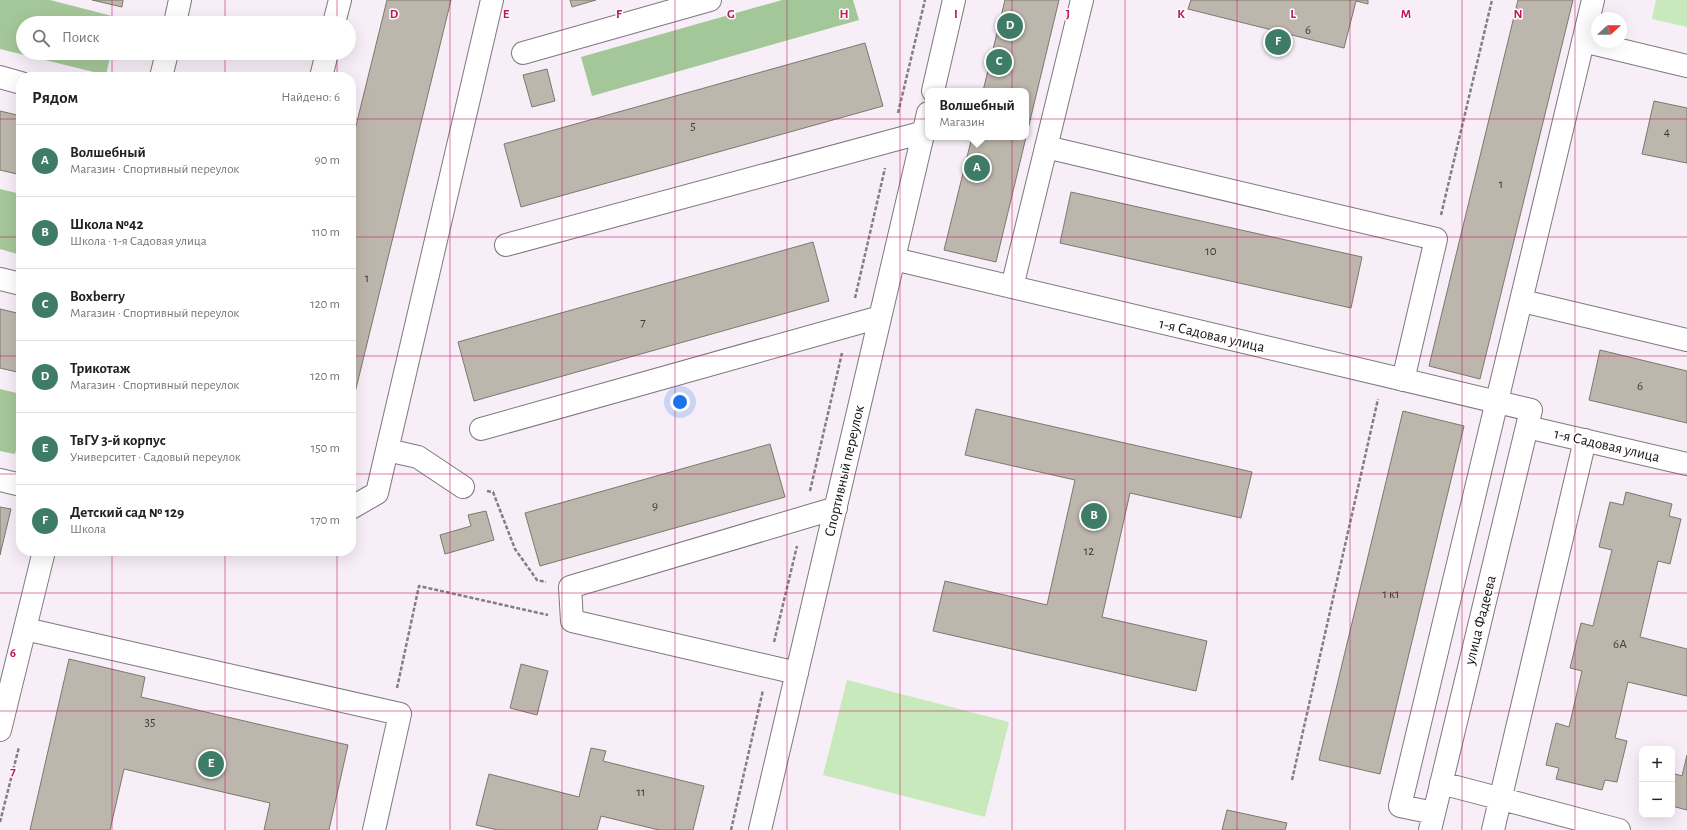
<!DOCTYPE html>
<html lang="ru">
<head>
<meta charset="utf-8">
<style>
	body { margin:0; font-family:"Alegreya Sans",sans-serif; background:#f6f6f6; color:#222 }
	.controls { position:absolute; right:12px; bottom:12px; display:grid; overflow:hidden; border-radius:8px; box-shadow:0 4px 16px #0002 }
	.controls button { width:36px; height:36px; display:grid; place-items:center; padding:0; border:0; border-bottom:1px solid #e0e0e0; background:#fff; color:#222; font:20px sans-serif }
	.compass { position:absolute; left:1591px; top:12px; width:36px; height:36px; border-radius:50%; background:#fff; box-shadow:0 4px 16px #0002; rotate:69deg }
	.you { position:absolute; left:680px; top:402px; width:14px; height:14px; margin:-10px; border:3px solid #fff; border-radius:50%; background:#1a73e8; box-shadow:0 0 0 6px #1a73e833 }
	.badge { display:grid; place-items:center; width:26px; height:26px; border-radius:50%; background:#3f7c68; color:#fff; font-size:13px; font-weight:700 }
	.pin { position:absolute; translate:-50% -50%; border:2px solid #fff; box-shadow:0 1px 4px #0006 }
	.popup { position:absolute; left:925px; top:88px; width:104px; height:52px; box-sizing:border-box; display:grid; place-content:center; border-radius:8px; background:#fff; filter:drop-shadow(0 1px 3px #0005); font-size:13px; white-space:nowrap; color:#767676 }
	.popup b { font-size:15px; color:#222 }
	.popup::after { content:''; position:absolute; left:50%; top:100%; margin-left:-8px; border:8px solid transparent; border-top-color:#fff }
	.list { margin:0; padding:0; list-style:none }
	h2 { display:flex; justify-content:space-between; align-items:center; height:52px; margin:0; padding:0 16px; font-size:17px }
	h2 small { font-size:13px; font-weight:400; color:#767676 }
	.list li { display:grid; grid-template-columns:26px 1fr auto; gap:12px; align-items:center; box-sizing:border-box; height:72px; padding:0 16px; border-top:1px solid #e0e0e0 }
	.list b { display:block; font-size:15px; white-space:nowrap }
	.list p { margin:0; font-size:13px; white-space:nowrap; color:#767676 }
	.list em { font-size:13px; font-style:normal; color:#767676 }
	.icon { flex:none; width:22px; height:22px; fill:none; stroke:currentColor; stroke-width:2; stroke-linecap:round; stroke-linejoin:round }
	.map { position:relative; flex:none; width:1687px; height:830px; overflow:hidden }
	.search { position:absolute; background:#fff; box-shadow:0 4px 16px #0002; left:16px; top:16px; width:340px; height:44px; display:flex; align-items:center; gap:10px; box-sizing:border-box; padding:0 14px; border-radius:22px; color:#767676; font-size:15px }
	.panel { position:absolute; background:#fff; box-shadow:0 4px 16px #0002; left:16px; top:72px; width:340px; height:484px; border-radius:16px }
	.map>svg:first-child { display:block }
	.green { fill:#c7e9bc }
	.forest { fill:#a4c799 }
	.building { fill:#bdb6ac; stroke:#7d776e }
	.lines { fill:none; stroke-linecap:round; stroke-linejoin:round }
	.minor-casing { stroke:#7f777f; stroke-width:24 }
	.path { stroke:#847e84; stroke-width:2.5; stroke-dasharray:4 2; stroke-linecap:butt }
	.minor { stroke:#fff; stroke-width:22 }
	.grid { fill:none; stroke:#c2185b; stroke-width:1; stroke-opacity:0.55 }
	.labels { text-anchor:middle; stroke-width:3; stroke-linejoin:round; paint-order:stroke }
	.number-label { font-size:13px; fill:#3e3a39 }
	.street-label { font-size:15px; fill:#131013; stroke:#fff }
	.grid-label { font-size:13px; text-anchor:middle; font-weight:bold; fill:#c2185b; stroke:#fff; stroke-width:3; stroke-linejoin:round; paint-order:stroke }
</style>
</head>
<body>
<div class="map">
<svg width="1687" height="830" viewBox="0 0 1687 830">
	<rect width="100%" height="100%" fill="#f7eef7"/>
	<path class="green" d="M1656,0h31v27l-35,-8z
		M847,680l162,42 -24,95 -162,-42z"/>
	<path class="forest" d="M0,0h50l70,18 -1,5h-96v30h88l-5,22 -106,-26z
		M782,0h71l6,20 -267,76 -11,-39z
		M0,189l21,5v61l-21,-6z
		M0,389l21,5v37l-6,23 -15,-3z"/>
	<path class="building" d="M92,0h31l-1,7z
		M387,0h64l-100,409v-263z
		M570,0h26l-24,7z
		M1005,0h54l-63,262 -52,-12 28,-113h54v-46h-43z
		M1191,0h177v4l-12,-3 -12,47 -156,-39z
		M1518,0h55l-93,379 -51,-13z
		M865,43l18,63 -362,101 -17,-63z
		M547,69l8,32 -23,6 -9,-32z
		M1654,101l33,7v55l-45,-9z
		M0,111l21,5v59l-21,-5z
		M1071,192l291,65 -11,51 -291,-65z
		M813,242l16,59 -355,100 -16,-59z
		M0,309l21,5v59l-21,-5z
		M1600,350l87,21v52l-98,-23z
		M976,409l276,63 -11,46 -111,-25 -28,124 105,24 -11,50 -263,-60 12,-50 102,24 28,-125 -110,-25z
		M1403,411l61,15 -84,348 -61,-14z
		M770,444l15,53 -245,69 -15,-53z
		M1626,492l46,12 -3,12 12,3 -11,45 -12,-3 -18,76 47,12v47l-59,-14 -13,56 12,3 -10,41 -12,-2 -3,10 -46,-11 3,-11 -13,-3 10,-42 13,4 13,-56 -12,-3 11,-45 12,3 19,-76 -13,-3 11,-45 13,3z
		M0,507l11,2 -11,46z
		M486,511l8,29 -49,14 -5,-19 31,-9 -3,-11z
		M69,659l76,18 -4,20 207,48 -19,85h-65l6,-27 -146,-34 -14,61h-80z
		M521,664l27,7 -11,44 -27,-7z
		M591,748l15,3 -3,10 101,25 -11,44h-34l-58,-14 -4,14h-99l-22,-5 13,-51 90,23z
		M1687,755v55l-15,-4v-33l10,3z
		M1227,810l60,13 -2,7h-63z"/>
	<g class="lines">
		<defs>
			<path id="minor" d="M175,23l5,-23
				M334,23l6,-23
				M1583,41l104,25
				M523,53l187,-53
				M0,77l21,6
				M161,77l6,-24
				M321,77l6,-24
				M933,91l21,-91
				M1046,147l390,92 -33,141
				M506,245l418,-113
				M894,259l637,151 -101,420
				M0,279l21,5
				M1012,287l70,-287
				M1522,301l165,39
				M1527,427l160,37
				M481,429l399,-112
				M387,450l31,7 45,30
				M0,480l21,5
				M351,508l26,-15 115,-493
				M25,629l375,85 -26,116
				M797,673l-225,-52 -2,-34 266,-79
				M0,730l44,-179
				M1441,783l178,47
				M1434,813l-34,-7 193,-806
				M760,830l168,-717
				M1493,830l92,-390"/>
		</defs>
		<use href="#minor" class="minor-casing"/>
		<path class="path" d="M898,113l27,-113
			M1441,215l51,-215
			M855,298l30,-130
			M487,491l6,1 22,57 22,31 9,2
			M810,491l32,-138
			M774,642l23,-96
			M397,688l22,-102 129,29
			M1292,780l86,-381
			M0,822l19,-75
			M731,830l32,-140"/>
		<use href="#minor" class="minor"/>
	</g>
	<path class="grid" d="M112,0v23M225,0v23M337,0v23M450,0v830M562,0v830M675,0v830M787,0v830M900,0v830M1012,0v830M1125,0v830M1237,0v830M1350,0v830M1462,0v830M1575,0v830M112,53v24M225,53v24M337,53v24M0,119h21M351,119h1336M0,237h21M351,237h1336M0,356h21M351,356h1336M0,474h21M351,474h1336M112,551v279M225,551v279M337,551v279M0,593h1687M0,711h1687"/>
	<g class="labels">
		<g class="number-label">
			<text x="1308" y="34">6</text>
			<text x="693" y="130">5</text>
			<text x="1667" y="136">4</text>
			<text x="1501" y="188">1</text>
			<text x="1211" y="255">10</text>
			<text x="367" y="282">1</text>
			<text x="643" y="326">7</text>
			<text x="1640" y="390">6</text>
			<text x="655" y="510">9</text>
			<text x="1089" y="555">12</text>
			<text x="1391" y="598">1 к1</text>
			<text x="1620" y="648">6А</text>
			<text x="150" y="726">35</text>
			<text x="641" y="796">11</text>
		</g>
		<g class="street-label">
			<text transform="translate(1212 335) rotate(13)" y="5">1-я Садовая улица</text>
			<text transform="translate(1607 445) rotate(13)" y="5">1-я Садовая улица</text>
			<text transform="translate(844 471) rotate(-77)" y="5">Спортивный переулок</text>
			<text transform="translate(1480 620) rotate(-76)" y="5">улица Фадеева</text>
		</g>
	</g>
	<g class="grid-label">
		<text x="394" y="18">D</text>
		<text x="506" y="18">E</text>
		<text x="619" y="18">F</text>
		<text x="731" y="18">G</text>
		<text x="844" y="18">H</text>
		<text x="956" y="18">I</text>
		<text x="1068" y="18">J</text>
		<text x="1181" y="18">K</text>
		<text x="1293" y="18">L</text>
		<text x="1406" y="18">M</text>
		<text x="1518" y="18">N</text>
		<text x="13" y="657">6</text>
		<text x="13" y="775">7</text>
	</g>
</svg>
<div class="controls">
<button>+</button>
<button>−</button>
</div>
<svg class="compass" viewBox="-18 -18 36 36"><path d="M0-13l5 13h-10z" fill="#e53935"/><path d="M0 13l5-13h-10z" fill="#767676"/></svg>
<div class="you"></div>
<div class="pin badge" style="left:977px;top:168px">A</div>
<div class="popup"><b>Волшебный</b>Магазин</div>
<div class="pin badge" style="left:1094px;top:516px">B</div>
<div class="pin badge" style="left:999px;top:62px">C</div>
<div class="pin badge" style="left:1010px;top:26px">D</div>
<div class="pin badge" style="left:211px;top:764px">E</div>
<div class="pin badge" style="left:1278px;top:42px">F</div>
<div class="search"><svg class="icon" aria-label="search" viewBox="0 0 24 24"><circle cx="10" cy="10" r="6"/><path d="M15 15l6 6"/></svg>Поиск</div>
<section class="panel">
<h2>Рядом<small>Найдено: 6</small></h2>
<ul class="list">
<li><span class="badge">A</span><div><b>Волшебный</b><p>Магазин · Спортивный переулок</p></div><em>90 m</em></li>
<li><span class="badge">B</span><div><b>Школа №42</b><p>Школа · 1-я Садовая улица</p></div><em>110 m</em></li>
<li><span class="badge">C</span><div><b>Boxberry</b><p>Магазин · Спортивный переулок</p></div><em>120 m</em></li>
<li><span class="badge">D</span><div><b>Трикотаж</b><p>Магазин · Спортивный переулок</p></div><em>120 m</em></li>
<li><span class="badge">E</span><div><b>ТвГУ 3-й корпус</b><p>Университет · Садовый переулок</p></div><em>150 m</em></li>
<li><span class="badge">F</span><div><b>Детский сад № 129</b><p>Школа</p></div><em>170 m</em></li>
</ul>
</section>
</div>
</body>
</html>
